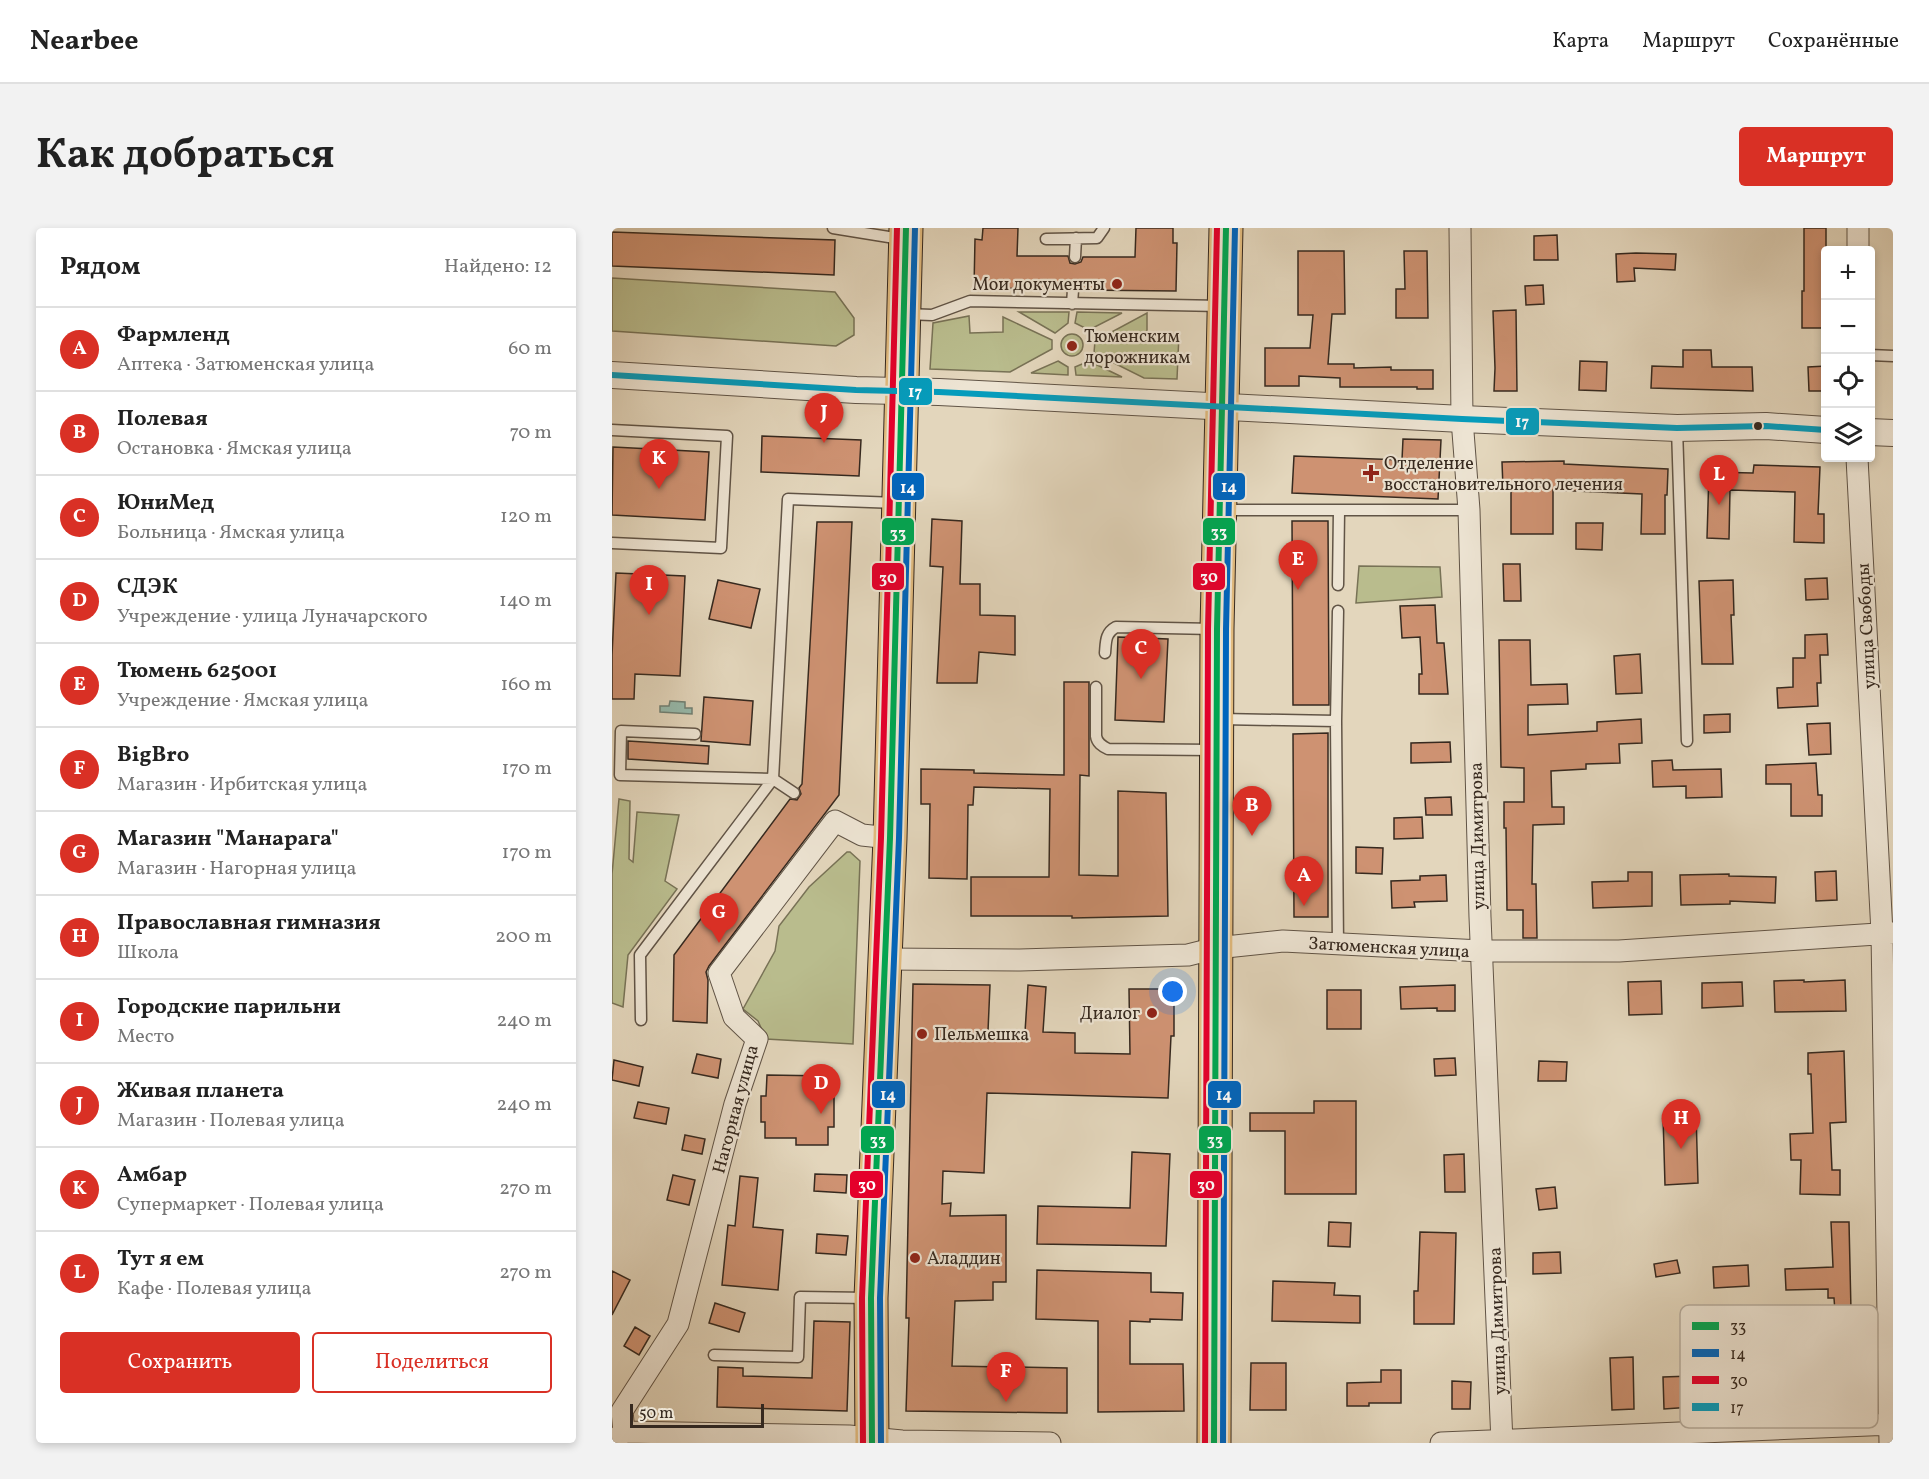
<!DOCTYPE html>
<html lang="ru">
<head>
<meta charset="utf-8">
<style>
	body { margin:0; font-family:Vollkorn,serif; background:#f2f2f2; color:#222 }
	.controls { position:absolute; right:18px; top:18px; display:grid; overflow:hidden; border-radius:6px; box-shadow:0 3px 9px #0003 }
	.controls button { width:54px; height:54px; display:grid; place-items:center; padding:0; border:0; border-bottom:2px solid #e0e0e0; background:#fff; color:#222; font:30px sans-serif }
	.scale { position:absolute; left:18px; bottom:15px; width:134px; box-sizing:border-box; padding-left:6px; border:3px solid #36291f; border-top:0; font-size:16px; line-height:21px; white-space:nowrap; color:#36291f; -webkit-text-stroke:4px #ede4d3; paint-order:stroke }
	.you { position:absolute; left:561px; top:764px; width:21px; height:21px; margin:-15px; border:4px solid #fff; border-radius:50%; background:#1a73e8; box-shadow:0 0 0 9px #1a73e833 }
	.badge { display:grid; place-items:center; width:39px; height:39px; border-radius:50%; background:#d93025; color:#fff; font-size:20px; font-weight:700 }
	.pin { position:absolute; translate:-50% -50px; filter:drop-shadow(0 2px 3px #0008) }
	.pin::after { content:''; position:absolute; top:32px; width:21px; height:18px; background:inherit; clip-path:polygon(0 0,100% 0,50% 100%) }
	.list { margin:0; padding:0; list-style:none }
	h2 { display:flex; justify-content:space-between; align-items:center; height:78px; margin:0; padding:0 24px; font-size:26px }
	h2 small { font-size:20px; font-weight:400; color:#767676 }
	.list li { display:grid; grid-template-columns:39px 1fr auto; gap:18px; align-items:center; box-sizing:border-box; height:84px; padding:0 24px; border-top:2px solid #e0e0e0 }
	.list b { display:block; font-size:22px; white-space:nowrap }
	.list p { margin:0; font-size:20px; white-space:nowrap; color:#767676 }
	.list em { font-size:20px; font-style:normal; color:#767676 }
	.actions { display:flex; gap:12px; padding:18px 24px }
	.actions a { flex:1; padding:14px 0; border:2px solid #d93025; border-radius:6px; text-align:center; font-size:21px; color:#d93025 }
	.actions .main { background:#d93025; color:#fff }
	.icon { flex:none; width:33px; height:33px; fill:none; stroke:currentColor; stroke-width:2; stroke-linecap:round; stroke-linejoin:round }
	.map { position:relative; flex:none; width:1281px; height:1215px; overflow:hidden; border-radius:6px }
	header { display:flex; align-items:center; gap:36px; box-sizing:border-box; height:84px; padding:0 30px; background:#fff; border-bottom:2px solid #e0e0e0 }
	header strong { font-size:28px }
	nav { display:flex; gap:33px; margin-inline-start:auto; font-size:21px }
	.intro { display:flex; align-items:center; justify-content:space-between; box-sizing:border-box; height:144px; padding:0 36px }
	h1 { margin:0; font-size:42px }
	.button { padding:15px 27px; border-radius:6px; background:#d93025; color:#fff; font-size:21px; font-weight:700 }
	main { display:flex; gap:36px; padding:0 36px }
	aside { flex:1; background:#fff; border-radius:6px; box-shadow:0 3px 9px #0003 }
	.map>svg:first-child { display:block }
	.green { fill:#b9bc8d; stroke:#787256; stroke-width:1.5 }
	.water { fill:#96baac; stroke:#708074; stroke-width:1.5 }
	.building { fill:#ce9272; stroke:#36291f; stroke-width:1.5 }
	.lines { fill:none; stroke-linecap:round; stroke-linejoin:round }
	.service-casing { stroke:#615446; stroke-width:13 }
	.minor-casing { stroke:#615446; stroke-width:23 }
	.tertiary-casing { stroke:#615446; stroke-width:28 }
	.primary-casing { stroke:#36291f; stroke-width:35 }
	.service { stroke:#ede4d3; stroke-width:10 }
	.minor { stroke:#ede4d3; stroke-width:21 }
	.tertiary { stroke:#ede4d3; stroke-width:26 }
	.primary { stroke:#e2bb7e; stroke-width:33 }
	.bus-1-casing { stroke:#ede4d3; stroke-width:10 }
	.bus-2-casing { stroke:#ede4d3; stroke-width:10 }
	.bus-3-casing { stroke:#ede4d3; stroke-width:10 }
	.bus-4-casing { stroke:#ede4d3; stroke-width:10 }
	.bus-1 { stroke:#00a651; stroke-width:6 }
	.bus-2 { stroke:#0065bd; stroke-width:6 }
	.bus-3 { stroke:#e4002b; stroke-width:6 }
	.bus-4 { stroke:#059cbc; stroke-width:6 }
	.poi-dot { fill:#8f2418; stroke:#ede4d3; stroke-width:2 }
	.bus-dot { fill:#36291f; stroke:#ede4d3; stroke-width:2 }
	.labels { text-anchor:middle; stroke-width:4.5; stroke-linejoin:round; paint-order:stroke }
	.poi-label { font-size:18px; fill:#36291f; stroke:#ede4d3; text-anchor:start }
	.street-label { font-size:18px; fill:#36291f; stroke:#ede4d3 }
	.key { fill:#ede4d3; stroke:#b6ac9d; stroke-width:1.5 }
	.key-label { font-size:16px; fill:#36291f }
	.line-badge { stroke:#ede4d3; stroke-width:2 }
	.badge-label { font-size:16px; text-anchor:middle; font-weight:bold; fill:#fff }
</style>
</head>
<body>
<header>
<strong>Nearbee</strong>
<nav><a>Карта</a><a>Маршрут</a><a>Сохранённые</a></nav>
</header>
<div class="intro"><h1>Как добраться</h1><a class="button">Маршрут</a></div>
<main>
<aside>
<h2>Рядом<small>Найдено: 12</small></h2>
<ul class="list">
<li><span class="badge">A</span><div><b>Фармленд</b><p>Аптека · Затюменская улица</p></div><em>60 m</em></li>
<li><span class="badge">B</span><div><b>Полевая</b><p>Остановка · Ямская улица</p></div><em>70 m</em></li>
<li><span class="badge">C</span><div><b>ЮниМед</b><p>Больница · Ямская улица</p></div><em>120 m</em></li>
<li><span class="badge">D</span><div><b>СДЭК</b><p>Учреждение · улица Луначарского</p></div><em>140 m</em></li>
<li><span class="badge">E</span><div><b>Тюмень 625001</b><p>Учреждение · Ямская улица</p></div><em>160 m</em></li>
<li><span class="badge">F</span><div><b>BigBro</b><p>Магазин · Ирбитская улица</p></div><em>170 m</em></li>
<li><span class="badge">G</span><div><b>Магазин &quot;Манарага&quot;</b><p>Магазин · Нагорная улица</p></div><em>170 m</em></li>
<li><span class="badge">H</span><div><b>Православная гимназия</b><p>Школа</p></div><em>200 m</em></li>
<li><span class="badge">I</span><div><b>Городские парильни</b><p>Место</p></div><em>240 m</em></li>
<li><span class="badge">J</span><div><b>Живая планета</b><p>Магазин · Полевая улица</p></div><em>240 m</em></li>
<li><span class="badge">K</span><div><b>Амбар</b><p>Супермаркет · Полевая улица</p></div><em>270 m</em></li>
<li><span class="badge">L</span><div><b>Тут я ем</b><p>Кафе · Полевая улица</p></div><em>270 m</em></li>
</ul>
<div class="actions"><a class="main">Сохранить</a><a>Поделиться</a></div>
</aside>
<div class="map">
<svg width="1281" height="1215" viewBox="0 0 1281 1215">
	<rect width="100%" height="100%" fill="#e3d6bc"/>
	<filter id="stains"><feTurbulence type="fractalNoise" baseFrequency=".00333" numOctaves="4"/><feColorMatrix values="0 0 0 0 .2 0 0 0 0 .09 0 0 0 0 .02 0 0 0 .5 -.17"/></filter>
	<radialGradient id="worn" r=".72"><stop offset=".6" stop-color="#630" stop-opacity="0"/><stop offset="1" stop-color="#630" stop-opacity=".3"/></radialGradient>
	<path class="green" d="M0,50l223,14 19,26v17l-18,11 -224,-15z
		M407,84h50l-1,11 -13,10z
		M465,84l45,1 -33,17 -14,-7z
		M535,85v20l32,1 -2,45 -33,-1 -50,-25 1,-12z
		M357,88l1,17 33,-1v-15l49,23v9l-42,23 -80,-3 3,-46z
		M449 117a11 11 0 1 1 22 0a11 11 0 1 1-22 0Z
		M446,133l10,6v8l-37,-2z
		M477,133l33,16 -46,-2 -1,-8z
		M747,338l81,1 2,30 -86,6z
		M7,571l11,2 -1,58 4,3 4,-50 42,3 -14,66 12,8 -49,66 -5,52 -11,-4v-129z
		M235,624h3l10,9 -7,183 -87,-5 -8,-18 -15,-12 32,-58 4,-25 30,-39z"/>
	<path class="water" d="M58,473l15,1v6h7v6l-32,-2v-6h9z"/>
	<path class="building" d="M371,0h35l-1,28h51l2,7 5,1 6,-2 2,-5h52l1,-29h37v15h4l-1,48 -96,-1 -2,-6 -5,-1 -6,2 -1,4 -92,-1 1,-49 7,1z
		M1192,0h22v100h-24v-37h2z
		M0,4l223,8 -1,35 -222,-9z
		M945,7l1,25h-24v-24z
		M686,23h46l1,63h-13l-4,50h26v4l37,-1v3h42v19h-16v-2h-77v-9l-41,-2v10h-34v-38h45l3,-33h-15z
		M792,23h23l1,67h-32v-29h9z
		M1024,25l40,1 -1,16 -41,-2 1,13 -18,1 -1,-28z
		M931,57l1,19 -18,1 -1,-19z
		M904,82l1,81h-23l1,-23 -2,-57z
		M1071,122h28l1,17h40l1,24 -102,-3 1,-22 31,1z
		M968,133l27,1 -1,29 -27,-1z
		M1214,138v25h-17l-1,-24z
		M150,208l99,4 -2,36 -98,-4z
		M791,211l38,1 -3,59 -146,-6 2,-37 108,4z
		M1,219l96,5 -4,68 -93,-5z
		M952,233v3l104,5 -1,26h-2v39h-24l1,-40 -89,-4v44h-42v-46h-8l-1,-26z
		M1142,237l66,2 -2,47h6v29l-30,-1 1,-50 -65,-2 -1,49 -22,-1 2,-66 44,1z
		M320,291l30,2 -2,63h20v31l35,1v39l-36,-3 -2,31h-40l6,-116 -13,-1z
		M680,293h36l1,184h-36z
		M205,294h35l-13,273 -130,171 -3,6 2,8 -1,43 -34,-2 1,-66 116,-156 7,1 4,-6 -2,-6 3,-4z
		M964,295h27l-1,27 -26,-1z
		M891,336h17l1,37h-17z
		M4,345l69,3 -5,100 -45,-2 -1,25h-22v-44z
		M1215,350l1,21 -22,1 -1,-21z
		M106,352l42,9 -9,39 -42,-9z
		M1121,352l1,35h-3l2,49h-31l-3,-83z
		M823,377l2,38h7l4,51h-29v-20h3l-2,-37 -18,1 -2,-32z
		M1215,406l1,21h-8l1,28h-4l1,23 -40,2 -1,-20 16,-1v-29h12v-23z
		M506,409l50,2 -4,83 -49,-2z
		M887,412h31l1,45 36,-1 1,20 -40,1v30l69,-4v-9l44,-3 1,24 -23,1 1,19 -34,1v5l-35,2 1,36h12v17l-31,1 -1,59h4l1,54h-14v-28h-16l-1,-82h-2v-26h20v-34l-23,-1z
		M1028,426l2,39 -26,1 -2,-38z
		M452,454h25v94l-9,-1 -1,100 39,1v-85l48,2 2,123 -96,2v-2h-101v-39h78l1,-88 -76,-2 -1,18h-5l-1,74 -38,-1 1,-74h-9v-35l53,1v3l90,2z
		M92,469l49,4 -3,44 -49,-4z
		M1118,486v18l-26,1v-18z
		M1218,495l1,31 -22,1 -2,-31z
		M716,505v184h-34l-1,-183z
		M16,513l81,5 -1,18 -80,-5z
		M838,514l1,20 -40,1v-20z
		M1060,532l1,10 48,-1 1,28 -36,1v-12l-33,1 -1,-26z
		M1204,535l2,32h4v21h-31v-32h-25v-19z
		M839,569l1,18h-26l-1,-17z
		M810,589l1,21 -29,1v-21z
		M744,619l27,1 -1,26 -26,-1z
		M1224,643l1,29 -21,1 -1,-29z
		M1016,644h24v34l-59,2 -1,-26 36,-1z
		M1117,646v2l47,1 -1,26 -45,-2v3l-49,1 -1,-30z
		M834,647l1,26 -33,1 1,5 -23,1 -1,-27 29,-1v-4z
		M1192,752v2l41,-2 1,31 -71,1 -1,-31z
		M1049,753l1,33 -33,1 -1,-33z
		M1130,754l1,24 -41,2v-25z
		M301,756l77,1 -2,46 37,1 3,-47 18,2 -3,45 32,1v20l55,1 -1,-65h45v47h-3l-3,62 -181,-5 -3,80 -41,-2 -1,33 9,-1 -1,13 56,-1v67h-13v18l-38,1 -3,65 115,2v45l-161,-2 3,-93h-3z
		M843,757v26h-18v-3l-36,1 -1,-22z
		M715,762h34v39h-34z
		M1232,823l2,71 -16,1 2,47h8v25l-40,-1 1,-34h-10l-1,-26 23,-1 -2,-59h-3v-21z
		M85,826l24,5 -3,19 -26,-5z
		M843,830l1,17 -21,1 -1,-17z
		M2,832l29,7 -4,19 -27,-6z
		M927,833l28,1 -1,19h-28z
		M155,847l61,1v20l6,1v30h-6v18h-32v-7h-31v-16h-4v-26h5z
		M702,873h42v93h-71v-63h-35v-18h64z
		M26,874l31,6 -3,16 -32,-6z
		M1084,885l2,70 -33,2 -2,-70z
		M73,907l20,4 -3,15 -20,-4z
		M520,924l38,2 -4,92 -129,-2 1,-38 92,2z
		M852,926l1,38h-20l-1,-37z
		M203,946l32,1 -1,18 -32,-2z
		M61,947l22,5 -6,25 -22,-5z
		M128,948l18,2 -5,49 30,3 -5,60 -56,-5 6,-60 7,1z
		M943,959l2,21 -18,2 -3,-21z
		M717,994l22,1 -1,24 -22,-1z
		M1219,994h18l2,89 -16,1 -1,-14h-6v-9l-42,1 -1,-21 48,-2z
		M808,1004l36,1 -2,91h-40v-33h4z
		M205,1006l31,2 -2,19 -30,-2z
		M948,1024l1,21 -28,1v-21z
		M1065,1032l3,13 -24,4 -2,-13z
		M1136,1037l1,21 -35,2 -1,-21z
		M425,1042l114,3v19l32,1 -1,27 -32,-1v3l-20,-1v43h53l1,47 -86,1v-91l-62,-2z
		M0,1043l18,9 -18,35z
		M661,1053l62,2 -1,12 26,1v27l-88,-2z
		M103,1075l30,10 -6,19 -30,-9z
		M202,1093l36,1 -3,89 -130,-4 1,-40 25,1v8l69,2z
		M23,1099l15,9 -11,19 -15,-9z
		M1021,1129l1,52 -22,1 -2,-52z
		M639,1135h35v47h-36z
		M769,1142h20v33h-32v3h-22v-23l34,-1z
		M1079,1148l1,31 -28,2 -1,-32z
		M840,1153l19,1 -1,27h-18z"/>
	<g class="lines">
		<defs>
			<path id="service" d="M221,0l68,11
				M434,11l51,-1 7,-10
				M463,29l1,-19
				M460,76l1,-14
				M294,86l26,1 38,-14 251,5
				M1258,127l23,1
				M1065,200l10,313
				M0,202l115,6 -6,112 -109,-5
				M610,282h247
				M726,357l1,-74
				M493,425c1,-11 0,-20 11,-26l98,2
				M484,459v49c1,7 6,10 12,13l105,1
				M609,491l115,2 2,-110
				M724,493l2,225
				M83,506l-74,-3 -1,44 153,4 21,14
				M29,792l-1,-65 133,-176 15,-280 109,4
				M102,1127l84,2 2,-60 68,1"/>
			<path id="minor" d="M848,0l2,191 7,91 11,407 22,526
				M1246,22v-22
				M1245,230l25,475 8,510
				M273,731l135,1 168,-5 28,-7 67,-7 198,10h138l274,-18
				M12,1204l225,4 53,5 148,2
				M0,1214l12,-10 -2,-21 56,-87 57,-220 22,-65 -23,-22 -15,-44 116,-152 27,14 28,3
				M829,1215l452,-19"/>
			<path id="tertiary" d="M0,147l244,15 83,2 523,27 215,9 89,-2 60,4
				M1258,204l23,1"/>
			<path id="primary" d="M260,1215l-1,-145 19,-460 16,-610
				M602,1215l3,-814 9,-401"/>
		</defs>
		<use href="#service" class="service-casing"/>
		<use href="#minor" class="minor-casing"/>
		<use href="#tertiary" class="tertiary-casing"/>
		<use href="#primary" class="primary-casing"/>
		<use href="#service" class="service"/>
		<use href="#minor" class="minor"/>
		<use href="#tertiary" class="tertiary"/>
		<use href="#primary" class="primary"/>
		<defs>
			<path id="bus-1" d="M260,1215l-1,-145 19,-460 16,-610
				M602,1215l3,-814 9,-401"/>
			<path id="bus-2" d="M269,1215l-1,-145 19,-460 16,-610
				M611,1215l3,-814 9,-401"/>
			<path id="bus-3" d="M251,1215l-1,-145 19,-460 16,-610
				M593,1215l3,-814 9,-401"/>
			<path id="bus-4" d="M0,147l244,15 83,2 523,27 215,9 89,-2 60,4"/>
		</defs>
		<use href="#bus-1" class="bus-1-casing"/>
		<use href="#bus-2" class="bus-2-casing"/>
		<use href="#bus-3" class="bus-3-casing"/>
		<use href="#bus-4" class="bus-4-casing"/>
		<use href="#bus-1" class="bus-1"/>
		<use href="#bus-2" class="bus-2"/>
		<use href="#bus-3" class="bus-3"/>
		<use href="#bus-4" class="bus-4"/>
	</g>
	<g class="poi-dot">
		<circle cx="505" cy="56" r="6"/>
		<circle cx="460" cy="118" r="6"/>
		<path d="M756 236h6v6h6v6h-6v6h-6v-6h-6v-6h6z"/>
		<circle cx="540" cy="785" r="6"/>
		<circle cx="310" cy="806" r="6"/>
		<circle cx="303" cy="1030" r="6"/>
	</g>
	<circle class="bus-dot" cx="1146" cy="198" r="5"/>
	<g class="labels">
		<g class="poi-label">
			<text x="493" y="62" text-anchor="end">Мои документы</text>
			<text x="472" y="114">Тюменским<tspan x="472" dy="21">дорожникам</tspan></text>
			<text x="772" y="241">Отделение<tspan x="772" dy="21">восстановительного лечения</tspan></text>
			<text x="528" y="791" text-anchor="end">Диалог</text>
			<text x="322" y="812">Пельмешка</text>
			<text x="315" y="1036">Аладдин</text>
		</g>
		<g class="street-label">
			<text transform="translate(1254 398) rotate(-93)" y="6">улица Свободы</text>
			<text transform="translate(865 608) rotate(-91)" y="6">улица Димитрова</text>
			<text transform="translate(777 719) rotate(3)" y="6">Затюменская улица</text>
			<text transform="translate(123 881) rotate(-75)" y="6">Нагорная улица</text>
			<text transform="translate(885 1093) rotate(-92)" y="6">улица Димитрова</text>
		</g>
	</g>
	<rect x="1068" y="1077" width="198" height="123" rx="9" class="key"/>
	<rect x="1080" y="1094" width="27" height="8" fill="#00a651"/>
	<rect x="1080" y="1121" width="27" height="8" fill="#0065bd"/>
	<rect x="1080" y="1148" width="27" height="8" fill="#e4002b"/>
	<rect x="1080" y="1175" width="27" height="8" fill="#059cbc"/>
	<g class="key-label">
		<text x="1118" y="1104">33</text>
		<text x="1118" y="1131">14</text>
		<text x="1118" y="1158">30</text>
		<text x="1118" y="1185">17</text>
	</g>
	<g class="line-badge">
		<rect x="286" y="149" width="35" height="29" rx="6" fill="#059cbc"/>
		<rect x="893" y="179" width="35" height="29" rx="6" fill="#059cbc"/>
		<rect x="600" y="244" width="34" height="29" rx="6" fill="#0065bd"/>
		<rect x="279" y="244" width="34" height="29" rx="6" fill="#0065bd"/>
		<rect x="590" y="289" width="34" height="29" rx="6" fill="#00a651"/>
		<rect x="269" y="289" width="34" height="29" rx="6" fill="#00a651"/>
		<rect x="580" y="334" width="34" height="29" rx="6" fill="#e4002b"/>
		<rect x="259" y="334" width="34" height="29" rx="6" fill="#e4002b"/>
		<rect x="595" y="852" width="35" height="29" rx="6" fill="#0065bd"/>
		<rect x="259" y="852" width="35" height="29" rx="6" fill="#0065bd"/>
		<rect x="586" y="897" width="34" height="29" rx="6" fill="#00a651"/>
		<rect x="248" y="897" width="35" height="29" rx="6" fill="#00a651"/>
		<rect x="237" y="942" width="35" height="29" rx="6" fill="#e4002b"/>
		<rect x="577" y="942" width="34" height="29" rx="6" fill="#e4002b"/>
	</g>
	<g class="badge-label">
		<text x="303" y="169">17</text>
		<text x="910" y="199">17</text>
		<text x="617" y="264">14</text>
		<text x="296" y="265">14</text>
		<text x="607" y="309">33</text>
		<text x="286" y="310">33</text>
		<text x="597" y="354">30</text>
		<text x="276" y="355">30</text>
		<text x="612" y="872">14</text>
		<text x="276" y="872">14</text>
		<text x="603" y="917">33</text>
		<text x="266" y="917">33</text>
		<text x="255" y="962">30</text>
		<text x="594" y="962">30</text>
	</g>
	<rect width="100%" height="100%" filter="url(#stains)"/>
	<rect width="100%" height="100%" fill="url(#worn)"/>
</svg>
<div class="controls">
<button>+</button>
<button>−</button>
<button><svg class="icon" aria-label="locate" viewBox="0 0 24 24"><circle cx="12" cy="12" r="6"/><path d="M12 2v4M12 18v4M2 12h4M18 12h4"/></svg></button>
<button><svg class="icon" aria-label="layers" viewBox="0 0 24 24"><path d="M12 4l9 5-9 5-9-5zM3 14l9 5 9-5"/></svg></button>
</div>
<div class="scale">50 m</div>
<div class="you"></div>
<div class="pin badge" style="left:692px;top:678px">A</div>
<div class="pin badge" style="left:640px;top:608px">B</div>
<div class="pin badge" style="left:529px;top:451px">C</div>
<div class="pin badge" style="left:209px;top:886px">D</div>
<div class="pin badge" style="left:686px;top:362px">E</div>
<div class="pin badge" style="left:394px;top:1174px">F</div>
<div class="pin badge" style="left:107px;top:715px">G</div>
<div class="pin badge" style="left:1069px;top:921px">H</div>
<div class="pin badge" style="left:37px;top:387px">I</div>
<div class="pin badge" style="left:212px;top:215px">J</div>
<div class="pin badge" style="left:47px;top:261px">K</div>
<div class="pin badge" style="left:1107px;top:277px">L</div>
</div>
</main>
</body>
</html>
